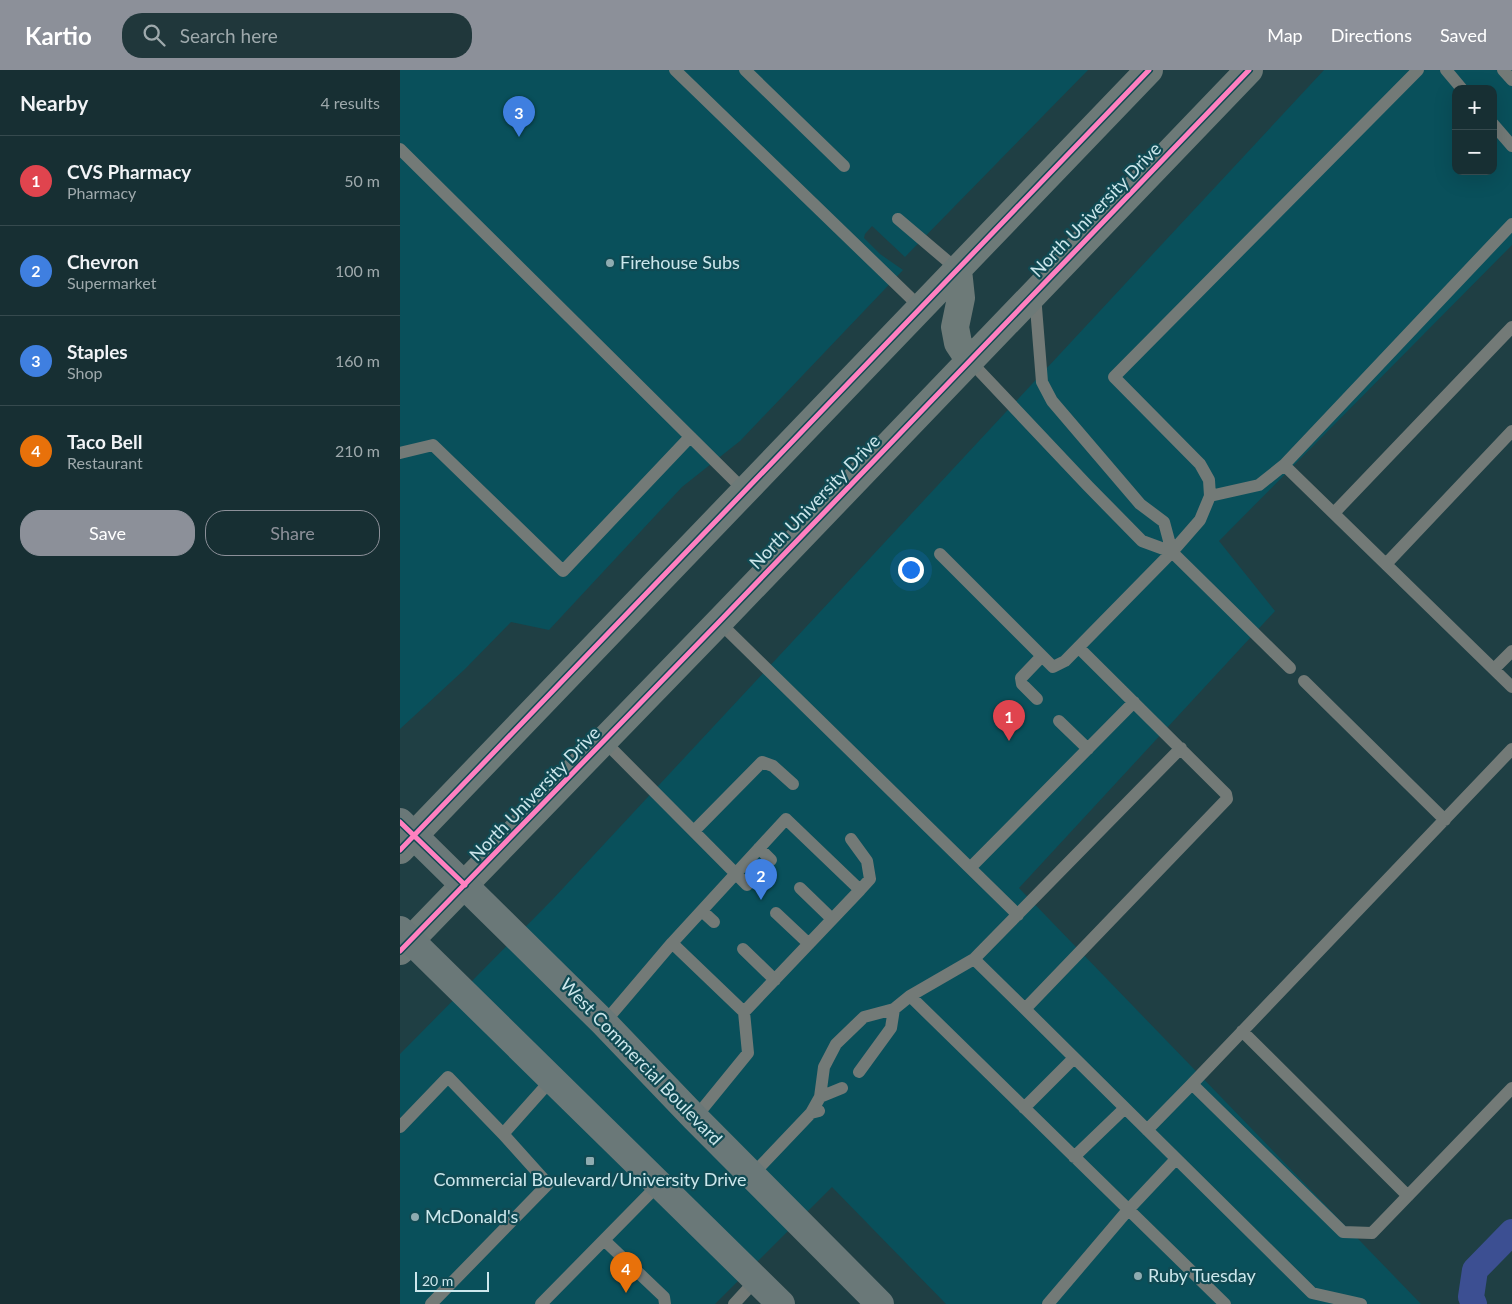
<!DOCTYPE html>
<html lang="en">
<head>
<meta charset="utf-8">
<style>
	body { margin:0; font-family:Lato,sans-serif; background:#20373b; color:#f1f3f6 }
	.controls { position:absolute; right:15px; top:15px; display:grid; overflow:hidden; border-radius:10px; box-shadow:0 5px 20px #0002 }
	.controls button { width:45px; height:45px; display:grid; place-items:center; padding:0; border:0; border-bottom:1px solid #364a4e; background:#172f33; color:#f1f3f6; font:25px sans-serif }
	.scale { position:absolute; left:15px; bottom:12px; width:74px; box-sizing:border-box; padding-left:5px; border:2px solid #cce7ec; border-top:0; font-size:14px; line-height:18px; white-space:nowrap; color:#cce7ec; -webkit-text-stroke:4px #104a53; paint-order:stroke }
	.you { position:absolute; left:510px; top:499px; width:18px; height:18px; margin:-12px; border:4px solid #fff; border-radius:50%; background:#1a73e8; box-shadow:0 0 0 8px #1a73e833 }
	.badge { display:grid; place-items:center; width:32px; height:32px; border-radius:50%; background:#8c9099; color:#fff; font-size:16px; font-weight:700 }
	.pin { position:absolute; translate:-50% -41px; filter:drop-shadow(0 1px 2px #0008) }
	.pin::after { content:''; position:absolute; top:26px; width:18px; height:15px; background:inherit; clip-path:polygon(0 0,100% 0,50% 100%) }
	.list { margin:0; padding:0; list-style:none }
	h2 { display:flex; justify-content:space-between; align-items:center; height:65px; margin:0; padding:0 20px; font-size:21px }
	h2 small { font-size:16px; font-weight:400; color:#9ea9ac }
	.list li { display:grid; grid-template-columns:32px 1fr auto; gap:15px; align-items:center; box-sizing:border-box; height:90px; padding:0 20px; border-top:1px solid #364a4e }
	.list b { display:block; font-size:19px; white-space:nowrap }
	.list p { margin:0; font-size:16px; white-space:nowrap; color:#9ea9ac }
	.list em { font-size:16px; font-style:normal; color:#9ea9ac }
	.actions { display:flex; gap:10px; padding:15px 20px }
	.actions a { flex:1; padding:11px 0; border:1px solid #8c9099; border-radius:20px; text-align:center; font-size:18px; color:#8c9099 }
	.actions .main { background:#8c9099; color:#fff }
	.icon { flex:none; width:28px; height:28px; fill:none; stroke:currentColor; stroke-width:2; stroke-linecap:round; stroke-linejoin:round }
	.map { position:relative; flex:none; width:1112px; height:1234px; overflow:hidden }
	header { display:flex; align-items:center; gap:30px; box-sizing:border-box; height:70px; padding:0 25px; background:#8c9099; color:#fff }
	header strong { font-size:24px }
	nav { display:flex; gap:28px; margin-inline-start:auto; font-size:18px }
	.search { width:350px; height:45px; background:#20373b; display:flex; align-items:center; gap:12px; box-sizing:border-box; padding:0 18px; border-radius:20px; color:#9ea9ac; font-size:19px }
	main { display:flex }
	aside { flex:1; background:#172f33 }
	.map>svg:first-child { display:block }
	.built { fill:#09505b; fill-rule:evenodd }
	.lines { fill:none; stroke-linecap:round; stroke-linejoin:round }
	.canal { stroke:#3c4f92; stroke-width:26 }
	.service { stroke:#737a77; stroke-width:12 }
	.primary { stroke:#6d7a78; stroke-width:28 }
	.trunk { stroke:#6a7878; stroke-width:28 }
	.cycleway-casing { stroke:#104a53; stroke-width:8 }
	.cycleway { stroke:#ff80c0; stroke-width:5 }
	.poi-dot { fill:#8facb1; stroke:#104a53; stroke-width:2 }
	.labels { text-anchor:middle; stroke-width:4.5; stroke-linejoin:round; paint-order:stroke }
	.street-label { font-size:18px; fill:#cce7ec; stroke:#104a53 }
	.poi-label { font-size:18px; fill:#cce7ec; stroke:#104a53; text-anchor:start }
</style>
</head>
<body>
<header>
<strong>Kartio</strong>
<div class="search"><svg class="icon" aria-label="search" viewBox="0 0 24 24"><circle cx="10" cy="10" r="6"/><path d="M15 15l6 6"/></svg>Search here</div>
<nav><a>Map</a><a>Directions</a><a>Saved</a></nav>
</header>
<main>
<aside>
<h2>Nearby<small>4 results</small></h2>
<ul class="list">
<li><span class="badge" style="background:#e0444e">1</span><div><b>CVS Pharmacy</b><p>Pharmacy</p></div><em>50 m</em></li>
<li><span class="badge" style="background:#3f7fe0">2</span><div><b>Chevron</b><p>Supermarket</p></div><em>100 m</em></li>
<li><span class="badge" style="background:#3f7fe0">3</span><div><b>Staples</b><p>Shop</p></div><em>160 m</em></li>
<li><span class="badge" style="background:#e8710a">4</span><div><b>Taco Bell</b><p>Restaurant</p></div><em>210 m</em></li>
</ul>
<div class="actions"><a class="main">Save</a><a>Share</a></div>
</aside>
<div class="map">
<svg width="1112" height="1234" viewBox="0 0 1112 1234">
	<rect width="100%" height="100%" fill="#1f3f44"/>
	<path class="built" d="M0,0h688l-183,187 -33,-31 -7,8 -1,4 16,16 23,16 -163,171 -58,46 -133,143 -38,-8 -46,47 -65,60z
		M924,0h188v175l-293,296 56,70 -256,277 402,416h-475l-114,-117 -117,117h-315v-250l153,-155zM1056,19h37v82h-37z"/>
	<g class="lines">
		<path class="canal" d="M1074,1234l-3,-7 4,-27 37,-38"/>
		<path class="service" d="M275,0l246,238
			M345,0l99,96
			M1046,0l16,19
			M1103,0l9,10
			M1093,54l19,22
			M0,79l345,342
			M498,149l60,51
			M635,225l7,87 10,19 88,103 24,18 8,30
			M570,291l118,125 54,55 30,11 118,116
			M0,383l33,-8 130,126 127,-134
			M884,395l228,-241
			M810,426l49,-11 25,-20 228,222
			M934,443l178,-186
			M540,484l113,113 12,-6 107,-109 28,-32 10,-24 -1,-16 -9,-16 -86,-87 304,-307
			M986,494l126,-133
			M319,552l299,293
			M679,578l147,146 1,5 -202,210 287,284 49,11
			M1094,599l18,-18
			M904,611l141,139
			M637,629l-15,-15 -1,-6 21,-22
			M659,651l29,28
			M204,671l143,144
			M1112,679l-320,335 151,148 29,1 140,-145
			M294,761l68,-69 11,4 20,18
			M451,769l16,22 3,18 -10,11
			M359,778l12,12
			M570,798l164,-166
			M400,818l32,31
			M302,841l12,11
			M376,843l33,31
			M272,873l114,-124 74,71 -116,122
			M343,879l32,31
			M574,889l51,50
			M510,926l315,308
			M204,953l68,-80 72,69 4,41 -53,65
			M842,961l166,165
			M459,1002l32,-44 3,-19
			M420,1027l22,-9
			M624,1038l50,-50
			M411,1043l9,-16 4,-30 12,-23 28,-27 30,-8 16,-13 64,-37 207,-211
			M0,1057l48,-50 55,57 49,-55
			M747,1060l45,-46
			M674,1087l51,-49
			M352,1105l59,-62 8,-2
			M204,1170l60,57 1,7
			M31,1234l117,-120 -45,-50
			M141,1234l118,-120
			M334,1234l22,-24
			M648,1234l80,-94 48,-51"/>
		<path class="primary" d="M558,200l3,28 -6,29 3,16 12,18
			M0,780l749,-780
			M0,881l319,-329 530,-552"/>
		<path class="trunk" d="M0,752l204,201 91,95 185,186
			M0,860l381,374"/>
		<defs>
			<path id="cycleway" d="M0,752l65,63
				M0,780l749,-780
				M0,881l319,-329 530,-552"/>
		</defs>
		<use href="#cycleway" class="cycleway-casing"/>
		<use href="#cycleway" class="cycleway"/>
	</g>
	<g class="poi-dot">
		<circle cx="210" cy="193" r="5"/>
		<rect x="185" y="1086" width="10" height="10" rx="2.5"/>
		<circle cx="15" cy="1147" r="5"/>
		<circle cx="738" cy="1206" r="5"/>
	</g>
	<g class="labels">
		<g class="street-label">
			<text transform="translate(696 140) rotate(-46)" y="6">North University Drive</text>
			<text transform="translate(415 432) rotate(-46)" y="6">North University Drive</text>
			<text transform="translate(135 724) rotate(-46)" y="6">North University Drive</text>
			<text transform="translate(241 992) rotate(46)" y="6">West Commercial Boulevard</text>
		</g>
		<g class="poi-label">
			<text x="220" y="199">Firehouse Subs</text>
			<text x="190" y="1116" text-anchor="middle">Commercial Boulevard/University Drive</text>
			<text x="25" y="1153">McDonald's</text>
			<text x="748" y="1212">Ruby Tuesday</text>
		</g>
	</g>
</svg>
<div class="controls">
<button>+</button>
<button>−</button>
</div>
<div class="scale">20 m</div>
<div class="you"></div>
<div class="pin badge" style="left:609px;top:671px;background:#e0444e">1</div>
<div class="pin badge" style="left:361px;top:830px;background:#3f7fe0">2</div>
<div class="pin badge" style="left:119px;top:67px;background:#3f7fe0">3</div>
<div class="pin badge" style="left:226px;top:1223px;background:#e8710a">4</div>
</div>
</main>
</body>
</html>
